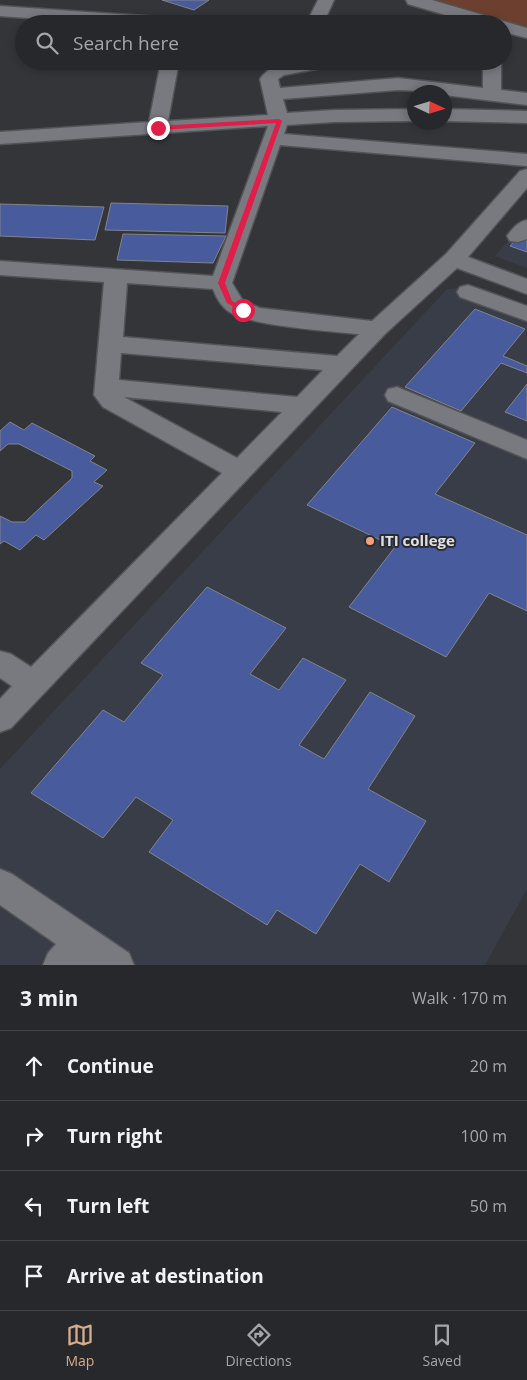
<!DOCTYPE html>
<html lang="en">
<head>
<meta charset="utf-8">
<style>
	body { margin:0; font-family:"Open Sans",sans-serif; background:#323437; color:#f1f3f6 }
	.compass { position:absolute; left:407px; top:85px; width:45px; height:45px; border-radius:50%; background:#26282b; box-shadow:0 2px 8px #0003; rotate:94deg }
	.stop { position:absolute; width:15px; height:15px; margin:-11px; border:4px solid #e11d48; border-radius:50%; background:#fff }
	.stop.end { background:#e11d48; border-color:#fff; box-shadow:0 1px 5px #0008 }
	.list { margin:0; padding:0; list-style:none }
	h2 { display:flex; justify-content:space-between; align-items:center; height:65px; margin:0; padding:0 20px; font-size:21px }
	h2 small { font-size:16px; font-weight:400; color:#a4a6a9 }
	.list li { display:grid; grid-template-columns:32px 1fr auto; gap:15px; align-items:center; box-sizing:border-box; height:70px; padding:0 20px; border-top:1px solid #424447 }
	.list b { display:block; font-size:19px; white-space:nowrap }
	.list em { font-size:16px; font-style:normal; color:#a4a6a9 }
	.icon { flex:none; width:28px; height:28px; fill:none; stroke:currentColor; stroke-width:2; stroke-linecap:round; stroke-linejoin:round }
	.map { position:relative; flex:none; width:527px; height:965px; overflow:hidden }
	.search { position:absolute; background:#26282b; box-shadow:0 2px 8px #0003; left:15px; right:15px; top:15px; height:55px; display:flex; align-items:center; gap:12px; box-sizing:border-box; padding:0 18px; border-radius:28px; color:#a4a6a9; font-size:19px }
	.sheet { height:345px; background:#26282b }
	nav { display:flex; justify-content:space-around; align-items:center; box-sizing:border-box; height:70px; border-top:1px solid #424447; background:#26282b; font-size:14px; color:#a4a6a9 }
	nav a { display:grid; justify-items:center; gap:2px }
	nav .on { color:#d6ab8b }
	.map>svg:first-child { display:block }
	.built { fill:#393d47 }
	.green { fill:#6d3f2e }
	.building { fill:#475b9d; stroke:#828489 }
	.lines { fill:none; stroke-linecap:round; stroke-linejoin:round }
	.minor-casing { stroke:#525357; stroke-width:3 }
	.minor { fill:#787a7f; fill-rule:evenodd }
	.route { fill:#e11d48 }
	.poi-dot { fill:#f3a081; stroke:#292b2f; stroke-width:2 }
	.labels { text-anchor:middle; stroke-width:4; stroke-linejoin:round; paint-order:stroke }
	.poi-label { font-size:15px; font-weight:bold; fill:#e0e1e4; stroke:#292b2f; text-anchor:start }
</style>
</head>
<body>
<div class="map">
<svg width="527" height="965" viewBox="0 0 527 965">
	<rect width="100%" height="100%" fill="#333539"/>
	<path class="built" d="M527,219v49l-32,-12z
		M465,287l62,26v576l-42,76h-485v-196l447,-480z"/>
	<path class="green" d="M433,0h94v27z"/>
	<path class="building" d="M162,0h47l-15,10z
		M111,203l117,3 -3,27 -120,-3z
		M0,204l104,3 -9,33 -95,-4z
		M527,227v25l-17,-6z
		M123,234l103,2 -13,27 -96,-3z
		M475,309l50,20 -22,27 24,10v7l-26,-10 -40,48 -56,-24z
		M527,384v37l-22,-9z
		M392,407l83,36 -40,51 92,41v76l-38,-18 -43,64 -97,-50 46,-60 -88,-42z
		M10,422l14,8 8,-7 63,33 -5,5 17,9 -13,12 9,4 -59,54 -8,-5 -16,15 -16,-9 -4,3v-28l12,6h13l47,-44v-7l-53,-27h-11l-8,7v-20z
		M207,587l79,41 -36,46 29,16 24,-32 43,22 -47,65 25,14 46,-67 45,24 -47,73 58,32 -37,61 -29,-18 -44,70 -39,-24 -10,15 -118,-73 24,-32 -37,-23 -33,41 -72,-45 72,-83 21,12 39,-47 -22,-12z"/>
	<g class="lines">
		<defs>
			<path id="minor" d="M318,0h16l-11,24h-17z
				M406,0h26l95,28v10l-24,-6v-8h-27l-68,-20z
				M0,6l188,13 6,1 2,4h-86l-110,-8z
				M161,61h18l-11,60 100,-6 -8,-36c16,-23 56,-18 81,-18l-3,4 -54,10 -6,4 2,9 118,-10 85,10v-24l-2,-3h18l2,3v26l26,3v12l-83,-10v-3l-46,-2 -115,9 4,14 47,-3 80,-1v12l-80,1 -47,3 -3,9 243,20v12l-247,-21 -48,138 11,18 17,7 112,13 74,-67 74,-83 7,-2v19l-59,69 59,22v15l-70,-26 -72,66 -374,394 -11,4v-33l12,-13 -12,-8v-27l11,3 20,13 191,-194 -119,-66 -9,-12 10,-113 -104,-7v-14l213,15 55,-150 -268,18v-12l149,-10zM127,283l86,6c3,8 8,17 15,22 21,15 102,20 131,23l-22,22 -214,-19zM121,353l202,17 -26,27 -178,-17zM124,397l158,15 -45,46z
				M444,109l83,2v12l-83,-2z
				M527,220v19l-9,3 -8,-1 -3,-5c6,-8 11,-14 20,-16z
				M468,285l59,21v15l-67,-24 -3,-5 3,-5z
				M397,387l130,53v19l-139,-58 -3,-6 3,-6z
				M0,869l12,5 117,79 5,12h-91l5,-12 8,-9 -56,-39z"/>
		</defs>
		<use href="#minor" class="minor-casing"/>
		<use href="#minor" class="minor"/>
	</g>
	<path class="route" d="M279,119l3,2 -57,162 7,18 14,9 -3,2 -16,-9 -9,-20 58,-160 -118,7 -3,-2 3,-2z"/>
	<circle class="poi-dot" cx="370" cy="541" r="5"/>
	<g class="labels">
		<g class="poi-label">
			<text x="380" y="546">ITI college</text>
		</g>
	</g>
</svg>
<svg class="compass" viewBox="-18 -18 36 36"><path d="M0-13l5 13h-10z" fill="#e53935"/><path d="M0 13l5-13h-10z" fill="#a4a6a9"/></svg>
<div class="stop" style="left:243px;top:310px"></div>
<div class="stop end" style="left:158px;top:128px"></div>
<div class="search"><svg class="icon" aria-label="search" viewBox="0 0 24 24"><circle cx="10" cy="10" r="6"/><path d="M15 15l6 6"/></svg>Search here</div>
</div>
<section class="sheet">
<h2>3 min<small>Walk · 170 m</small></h2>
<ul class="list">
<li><svg class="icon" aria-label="ahead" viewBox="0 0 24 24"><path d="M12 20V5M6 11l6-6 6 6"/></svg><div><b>Continue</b></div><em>20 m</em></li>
<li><svg class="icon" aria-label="right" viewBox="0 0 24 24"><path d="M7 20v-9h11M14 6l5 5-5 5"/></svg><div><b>Turn right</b></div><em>100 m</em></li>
<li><svg class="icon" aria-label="left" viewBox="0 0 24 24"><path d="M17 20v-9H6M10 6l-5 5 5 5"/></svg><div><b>Turn left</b></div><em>50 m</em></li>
<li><svg class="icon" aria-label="arrive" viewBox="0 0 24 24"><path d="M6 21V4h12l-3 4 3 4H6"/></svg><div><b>Arrive at destination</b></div></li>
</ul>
</section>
<nav>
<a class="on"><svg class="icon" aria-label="map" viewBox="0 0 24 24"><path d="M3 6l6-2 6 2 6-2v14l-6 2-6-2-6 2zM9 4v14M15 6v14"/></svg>Map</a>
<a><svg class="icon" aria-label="directions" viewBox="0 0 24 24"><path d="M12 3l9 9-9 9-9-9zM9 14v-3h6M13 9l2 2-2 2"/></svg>Directions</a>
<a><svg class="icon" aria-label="saved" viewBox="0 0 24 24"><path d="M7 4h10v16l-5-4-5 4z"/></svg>Saved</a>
</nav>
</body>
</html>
